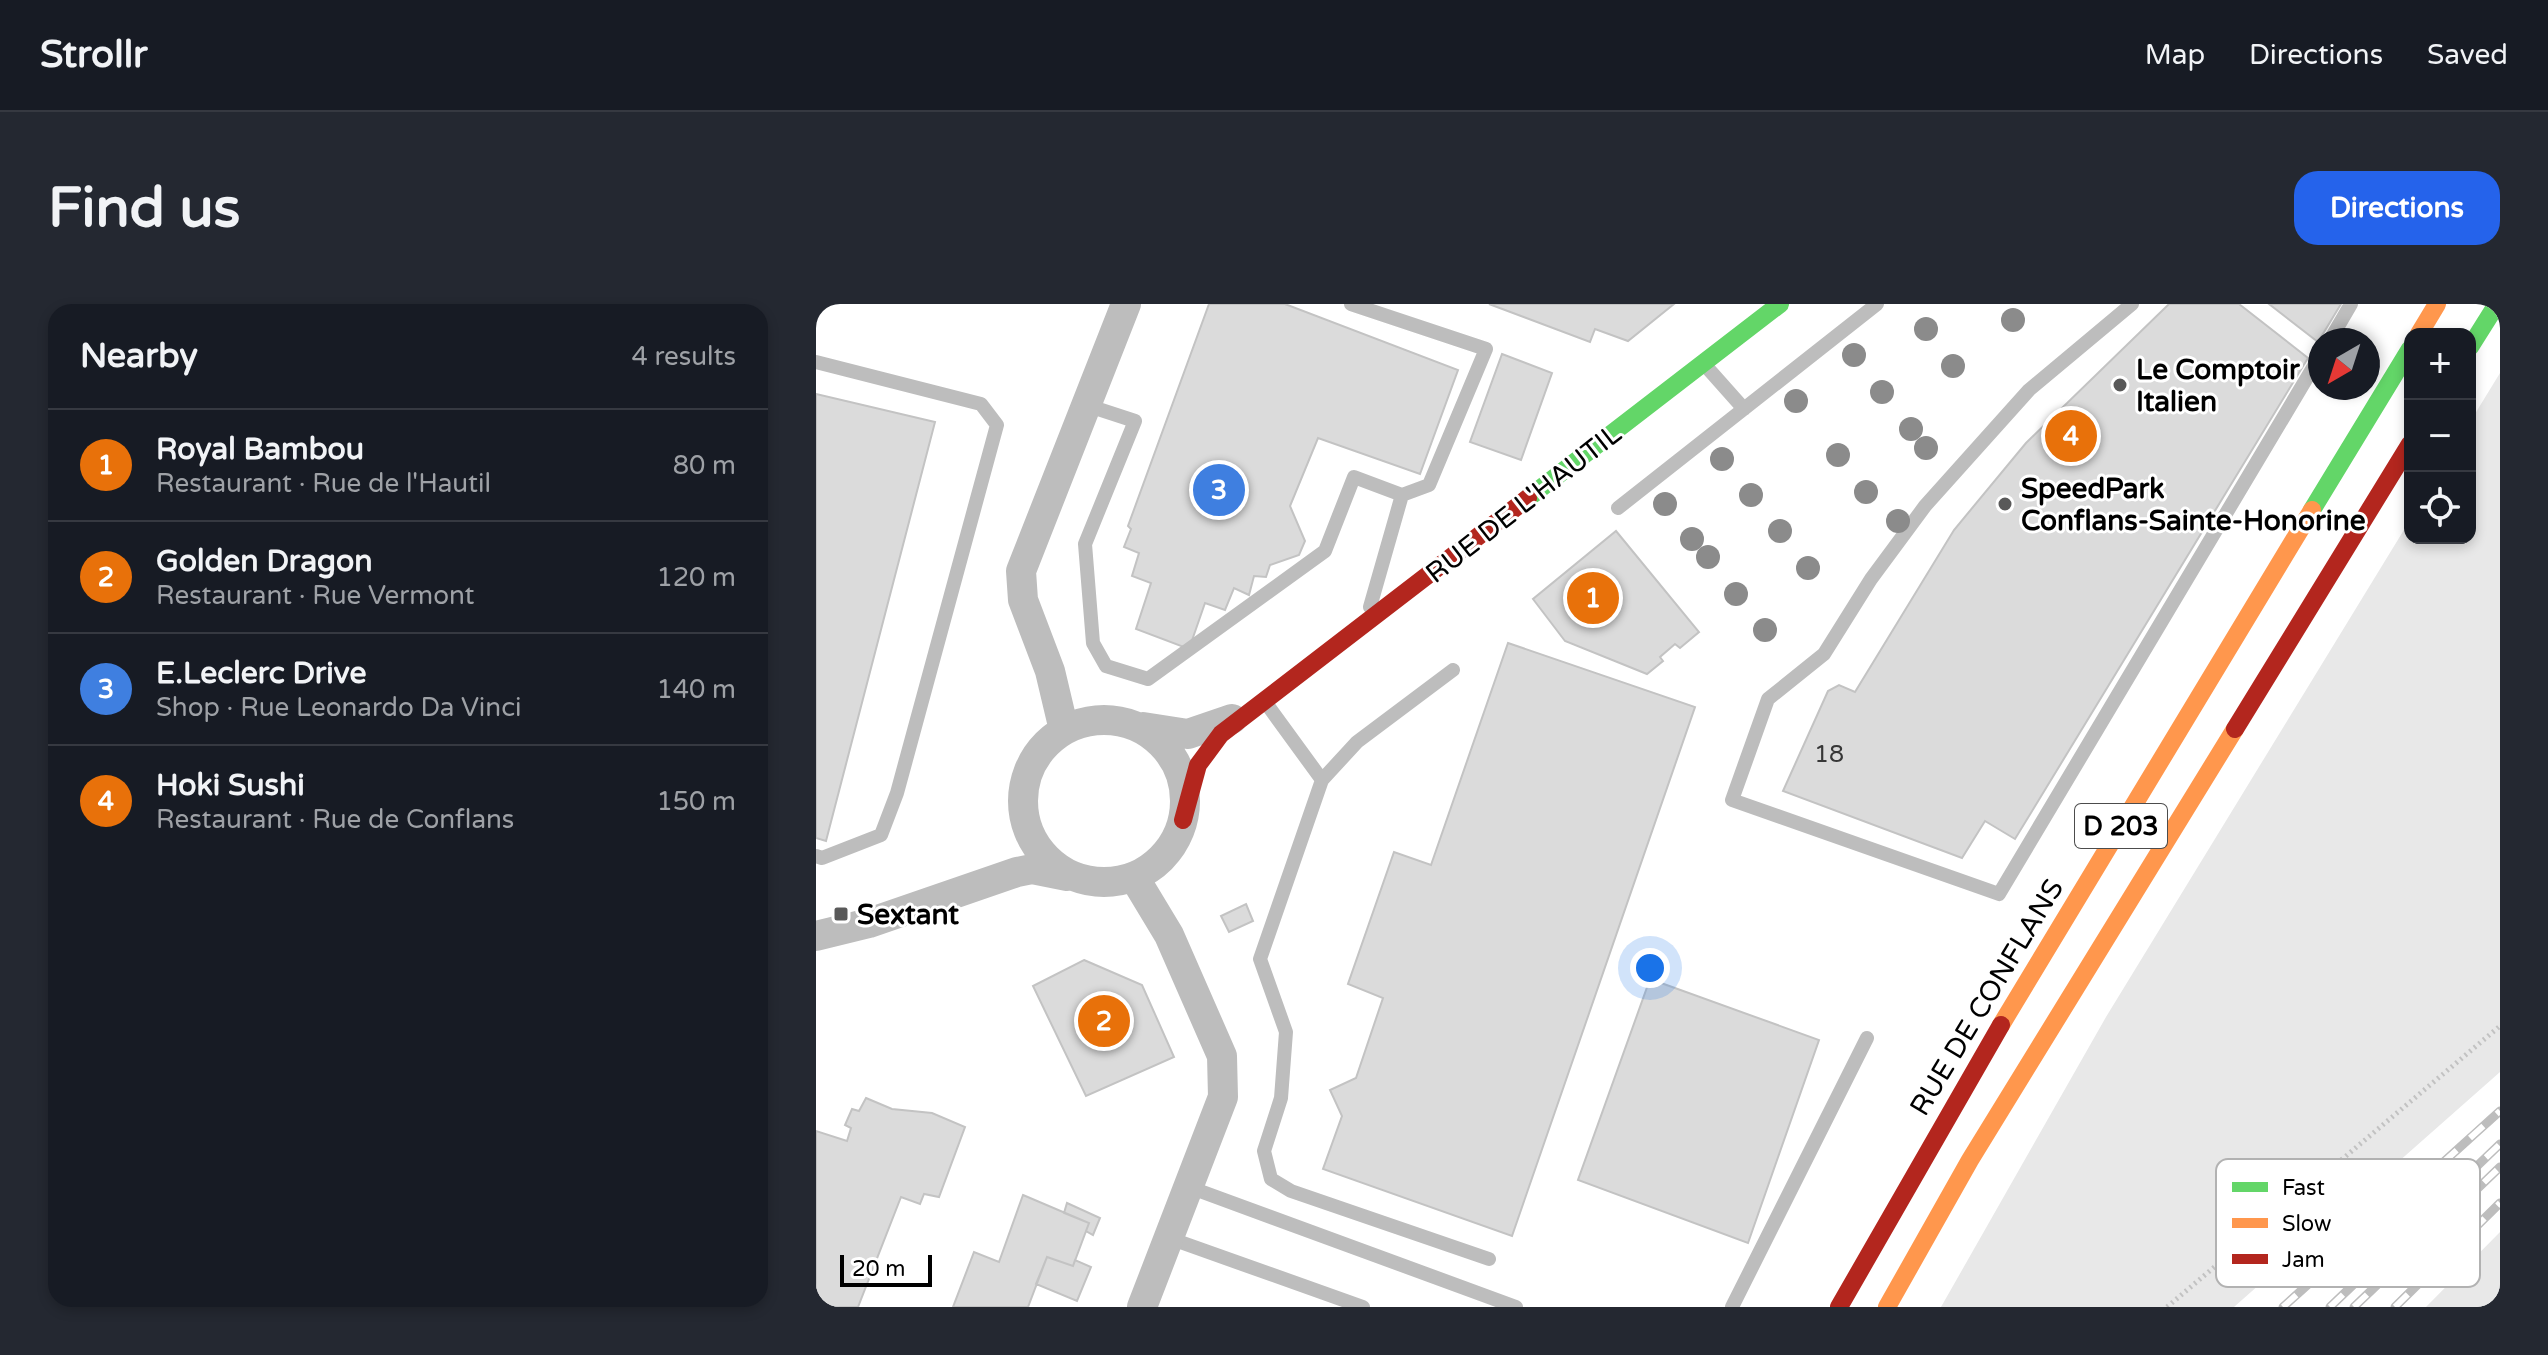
<!DOCTYPE html>
<html lang="en">
<head>
<meta charset="utf-8">
<style>
	body { margin:0; font-family:"Varela Round",sans-serif; background:#242831; color:#f1f3f6 }
	.controls { position:absolute; right:24px; top:24px; display:grid; overflow:hidden; border-radius:16px; box-shadow:0 4px 12px #0003 }
	.controls button { width:72px; height:72px; display:grid; place-items:center; padding:0; border:0; border-bottom:2px solid #363941; background:#171b24; color:#f1f3f6; font:40px sans-serif }
	.compass { position:absolute; left:1492px; top:24px; width:72px; height:72px; border-radius:50%; background:#171b24; box-shadow:0 4px 12px #0003; rotate:219deg }
	.scale { position:absolute; left:24px; bottom:20px; width:92px; box-sizing:border-box; padding-left:8px; border:4px solid #000; border-top:0; font-size:22px; line-height:28px; white-space:nowrap; color:#000; -webkit-text-stroke:6px #fff; paint-order:stroke }
	.you { position:absolute; left:834px; top:664px; width:28px; height:28px; margin:-20px; border:6px solid #fff; border-radius:50%; background:#1a73e8; box-shadow:0 0 0 12px #1a73e833 }
	.badge { display:grid; place-items:center; width:52px; height:52px; border-radius:50%; background:#2563eb; color:#fff; font-size:26px; font-weight:700 }
	.pin { position:absolute; translate:-50% -50%; border:4px solid #fff; box-shadow:0 2px 8px #0006 }
	.list { margin:0; padding:0; list-style:none }
	h2 { display:flex; justify-content:space-between; align-items:center; height:104px; margin:0; padding:0 32px; font-size:34px }
	h2 small { font-size:26px; font-weight:400; color:#9ea1a6 }
	.list li { display:grid; grid-template-columns:52px 1fr auto; gap:24px; align-items:center; box-sizing:border-box; height:112px; padding:0 32px; border-top:2px solid #363941 }
	.list b { display:block; font-size:30px; white-space:nowrap }
	.list p { margin:0; font-size:26px; white-space:nowrap; color:#9ea1a6 }
	.list em { font-size:26px; font-style:normal; color:#9ea1a6 }
	.icon { flex:none; width:44px; height:44px; fill:none; stroke:currentColor; stroke-width:2; stroke-linecap:round; stroke-linejoin:round }
	.map { position:relative; flex:none; width:1684px; height:1003px; overflow:hidden; border-radius:24px }
	header { display:flex; align-items:center; gap:48px; box-sizing:border-box; height:112px; padding:0 40px; background:#171b24; border-bottom:2px solid #363941 }
	header strong { font-size:38px }
	nav { display:flex; gap:44px; margin-inline-start:auto; font-size:28px }
	.intro { display:flex; align-items:center; justify-content:space-between; box-sizing:border-box; height:192px; padding:0 48px }
	h1 { margin:0; font-size:56px }
	.button { padding:20px 36px; border-radius:24px; background:#2563eb; color:#fff; font-size:28px; font-weight:700 }
	main { display:flex; gap:48px; padding:0 48px }
	aside { flex:1; background:#171b24; border-radius:24px; box-shadow:0 4px 12px #0003 }
	.map>svg:first-child { display:block }
	.green { fill:#e8e8e8 }
	.building { fill:#dbdbdb; stroke:#c3c3c3; stroke-width:2 }
	.lines { fill:none; stroke-linecap:round; stroke-linejoin:round }
	.path { stroke:#c2c2c2; stroke-width:5; stroke-dasharray:2 4; stroke-linecap:butt }
	.lane { stroke:#bdbdbd; stroke-width:14 }
	.street { stroke:#bdbdbd; stroke-width:30 }
	.fast { stroke:#63d668; stroke-width:18 }
	.slow { stroke:#ff974d; stroke-width:18 }
	.jam { stroke:#b3261e; stroke-width:18 }
	.rail-casing { stroke:#bdbdbd; stroke-width:9 }
	.rail { stroke:#fff; stroke-width:6; stroke-dasharray:18; stroke-linecap:butt }
	.tree { fill:#8b8b8b }
	.poi-dot { fill:#595959; stroke:#fff; stroke-width:3 }
	.labels { text-anchor:middle; stroke-width:6; stroke-linejoin:round; paint-order:stroke }
	.number-label { font-size:24px; fill:#373737 }
	.shield { fill:#fff; stroke:#4c4c4c; stroke-width:2 }
	.shield-label { font-size:26px; font-weight:bold; fill:#000 }
	.poi-label { font-size:28px; font-weight:bold; fill:#000; stroke:#fff; text-anchor:start }
	.street-label { font-size:28px; fill:#000; stroke:#fff }
	.key { fill:#fff; stroke:#b2b2b2; stroke-width:2 }
	.key-label { font-size:22px; fill:#000 }
</style>
</head>
<body>
<header>
<strong>Strollr</strong>
<nav><a>Map</a><a>Directions</a><a>Saved</a></nav>
</header>
<div class="intro"><h1>Find us</h1><a class="button">Directions</a></div>
<main>
<aside>
<h2>Nearby<small>4 results</small></h2>
<ul class="list">
<li><span class="badge" style="background:#e8710a">1</span><div><b>Royal Bambou</b><p>Restaurant · Rue de l'Hautil</p></div><em>80 m</em></li>
<li><span class="badge" style="background:#e8710a">2</span><div><b>Golden Dragon</b><p>Restaurant · Rue Vermont</p></div><em>120 m</em></li>
<li><span class="badge" style="background:#3f7fe0">3</span><div><b>E.Leclerc Drive</b><p>Shop · Rue Leonardo Da Vinci</p></div><em>140 m</em></li>
<li><span class="badge" style="background:#e8710a">4</span><div><b>Hoki Sushi</b><p>Restaurant · Rue de Conflans</p></div><em>150 m</em></li>
</ul>
</aside>
<div class="map">
<svg width="1684" height="1003" viewBox="0 0 1684 1003">
	<rect width="100%" height="100%" fill="#fff"/>
	<path class="green" d="M1684,69v699l-266,235h-293l165,-290 304,-497v18h60v-116z
		M1684,928v75h-74z"/>
	<path class="building" d="M393,0h76l173,66 -38,104 -102,-36 -28,68 15,35 -6,14 -29,10 -4,12 -12,-1 -5,19 -15,-7 -9,22 -20,-7 -16,46 -53,-20 15,-46 -19,-7 7,-23 -15,-6 7,-18 -3,-3z
		M673,0h185l-46,37 -33,-12 -5,13z
		M1353,0h70l69,54 -293,481 -30,-18 -23,37 -179,-67 45,-100 11,-6 16,7 99,-162 72,-87z
		M1453,0h72l-23,38z
		M686,50l50,19 -31,87 -51,-18z
		M0,90l119,28 -109,419 -10,-3z
		M800,227l83,101 -19,16 -5,-4 -15,13 3,4 -16,13 -82,-33 -32,-42z
		M692,339l187,64 -183,529 -189,-67 19,-53 -12,-26 26,-12 27,-80 -35,-14 46,-132 37,13z
		M430,600l7,17 -24,11 -8,-16z
		M268,656l58,25 32,72 -88,39 -53,-110z
		M834,675l169,61 -71,203 -170,-63z
		M50,794l26,11 40,4 33,14 -26,70 -15,-3 -4,10 -19,-7 -43,110h-42v-176l31,10 4,-13 -6,-3 7,-16 7,2z
		M207,891l66,28 -16,43 -26,-9 -19,50h-75l21,-55 25,10z
		M251,899l33,15 -7,17 -7,-4 3,-8 -25,-10z
		M231,953l26,9 2,-6 16,7 -14,34 -41,-17z"/>
	<g class="lines">
		<path class="path" d="M1351,1003l333,-281"/>
		<path class="lane" d="M535,0l135,45 -57,136 -27,10
			M1316,0l-103,86 -104,116 -54,73 -47,75 -56,45 -36,101 267,94 321,-538
			M1514,36l21,-36
			M0,58l165,42 16,21 -100,368 -16,42 -59,23 -6,-2
			M888,60l40,45
			M270,101l49,16 -50,123 8,99 13,23 42,13 177,-128 29,-74 48,18 -32,112
			M802,204l259,-204
			M637,366l-96,72 -35,38 -62,179 26,73 -5,66 -17,53 7,28 20,12 198,68
			M450,399l56,77
			M373,883l327,120
			M353,934l194,69
			M916,1003l135,-269"/>
		<path class="street" d="M207 497a81 81 0 1 1 162 0a81 81 0 1 1-162 0Z
			M327,423l45,7 44,-15
			M248,426l-14,-59 -27,-71 -2,-29 105,-267
			M318,573l35,58 53,121 1,41 -81,210
			M0,632l53,-13 148,-51 15,-3 35,7"/>
		<path class="fast" d="M1654,43l27,-43
			M712,194l252,-194
			M1496,206l98,-161"/>
		<path class="slow" d="M1603,30l18,-30
			M1185,721l311,-515
			M1071,1003l83,-147 265,-431"/>
		<path class="jam" d="M1419,425l175,-285
			M367,516l15,-55 23,-31 307,-236
			M1023,1003l162,-282"/>
		<defs>
			<path id="rail" d="M1467,1003l217,-196
				M1514,1003l170,-163
				M1538,1003l146,-140
				M1579,1003l105,-104"/>
		</defs>
		<use href="#rail" class="rail-casing"/>
		<use href="#rail" class="rail"/>
	</g>
	<g class="tree">
		<circle cx="1197" cy="16" r="12"/>
		<circle cx="1110" cy="25" r="12"/>
		<circle cx="1038" cy="51" r="12"/>
		<circle cx="1137" cy="62" r="12"/>
		<circle cx="1066" cy="88" r="12"/>
		<circle cx="980" cy="97" r="12"/>
		<circle cx="1095" cy="125" r="12"/>
		<circle cx="1110" cy="144" r="12"/>
		<circle cx="1022" cy="151" r="12"/>
		<circle cx="906" cy="155" r="12"/>
		<circle cx="1050" cy="188" r="12"/>
		<circle cx="935" cy="191" r="12"/>
		<circle cx="849" cy="200" r="12"/>
		<circle cx="1082" cy="217" r="12"/>
		<circle cx="964" cy="227" r="12"/>
		<circle cx="876" cy="235" r="12"/>
		<circle cx="892" cy="253" r="12"/>
		<circle cx="992" cy="264" r="12"/>
		<circle cx="920" cy="290" r="12"/>
		<circle cx="949" cy="326" r="12"/>
	</g>
	<g class="poi-dot">
		<circle cx="1304" cy="81" r="8"/>
		<circle cx="1189" cy="200" r="8"/>
		<rect x="17" y="602" width="16" height="16" rx="4"/>
	</g>
	<g class="labels">
		<g class="number-label">
			<text x="1013" y="458">18</text>
		</g>
		<rect class="shield" x="1259" y="500" width="92" height="44" rx="6"/>
		<g class="shield-label">
			<text x="1305" y="531">D 203</text>
		</g>
		<g class="poi-label">
			<text x="1320" y="75">Le Comptoir<tspan x="1320" dy="32">Italien</tspan></text>
			<text x="1205" y="194">SpeedPark<tspan x="1205" dy="32">Conflans-Sainte-Honorine</tspan></text>
			<text x="41" y="620">Sextant</text>
		</g>
		<g class="street-label">
			<text transform="translate(707 199) rotate(-38)" y="10">RUE DE L'HAUTIL</text>
			<text transform="translate(1170 693) rotate(-59)" y="10">RUE DE CONFLANS</text>
		</g>
	</g>
	<rect x="1400" y="855" width="264" height="128" rx="12" class="key"/>
	<rect x="1416" y="878" width="36" height="10" fill="#63d668"/>
	<rect x="1416" y="914" width="36" height="10" fill="#ff974d"/>
	<rect x="1416" y="950" width="36" height="10" fill="#b3261e"/>
	<g class="key-label">
		<text x="1466" y="891">Fast</text>
		<text x="1466" y="927">Slow</text>
		<text x="1466" y="963">Jam</text>
	</g>
</svg>
<div class="controls">
<button>+</button>
<button>−</button>
<button><svg class="icon" aria-label="locate" viewBox="0 0 24 24"><circle cx="12" cy="12" r="6"/><path d="M12 2v4M12 18v4M2 12h4M18 12h4"/></svg></button>
</div>
<svg class="compass" viewBox="-18 -18 36 36"><path d="M0-13l5 13h-10z" fill="#e53935"/><path d="M0 13l5-13h-10z" fill="#9ea1a6"/></svg>
<div class="scale">20 m</div>
<div class="you"></div>
<div class="pin badge" style="left:777px;top:294px;background:#e8710a">1</div>
<div class="pin badge" style="left:288px;top:717px;background:#e8710a">2</div>
<div class="pin badge" style="left:403px;top:186px;background:#3f7fe0">3</div>
<div class="pin badge" style="left:1255px;top:132px;background:#e8710a">4</div>
</div>
</main>
</body>
</html>
